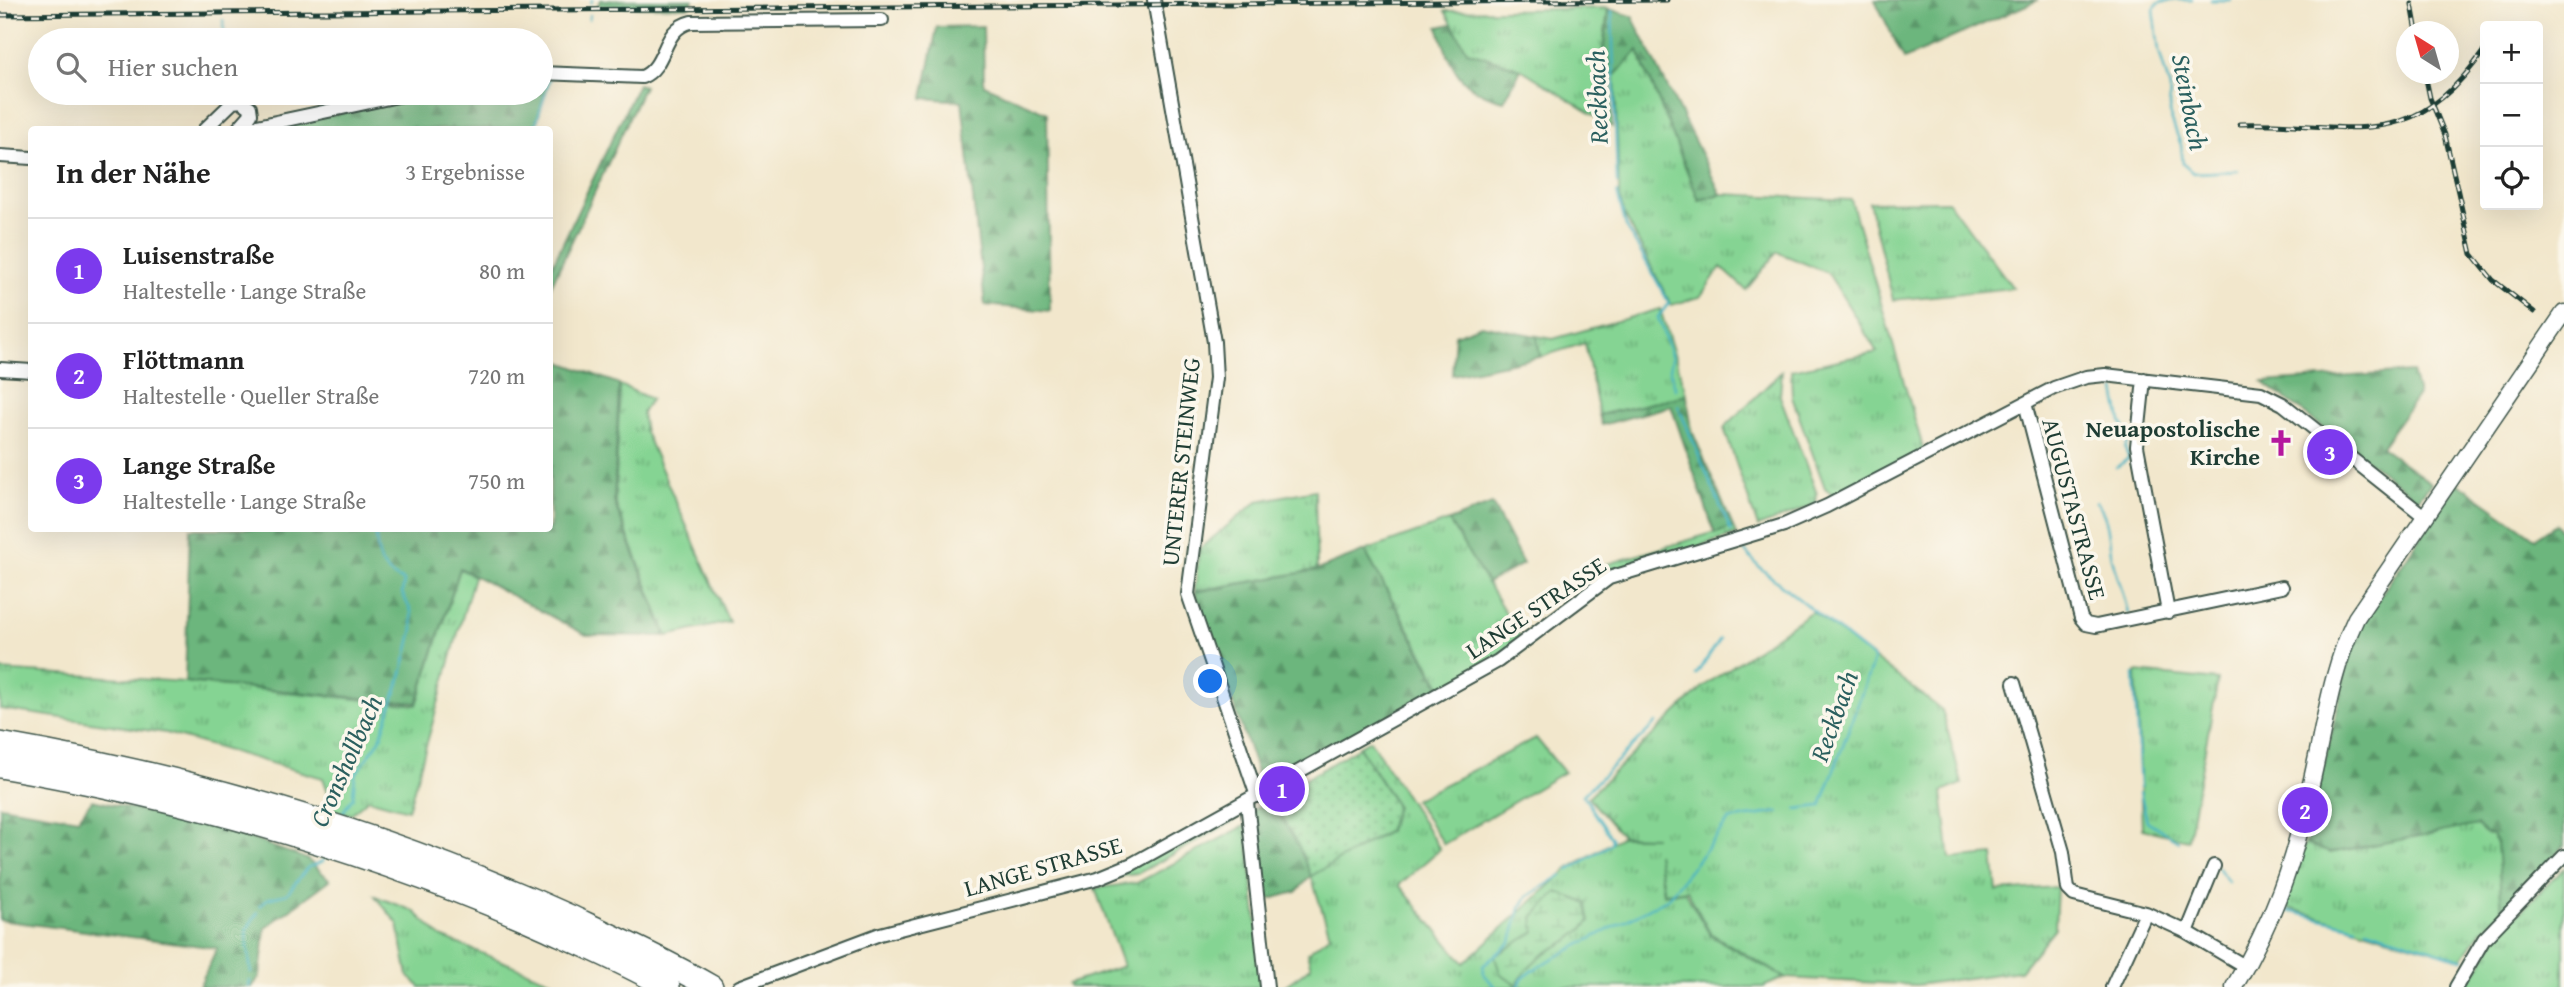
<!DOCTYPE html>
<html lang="de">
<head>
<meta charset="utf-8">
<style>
	body { margin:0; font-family:"Gentium Book Plus",serif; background:#f2f2f2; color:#222 }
	.controls { position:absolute; right:21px; top:21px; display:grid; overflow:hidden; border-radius:7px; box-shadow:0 7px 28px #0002 }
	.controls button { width:63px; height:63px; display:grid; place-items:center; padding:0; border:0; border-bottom:2px solid #e0e0e0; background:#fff; color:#222; font:35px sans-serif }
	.compass { position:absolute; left:2396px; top:21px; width:63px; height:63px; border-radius:50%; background:#fff; box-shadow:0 7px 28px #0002; rotate:323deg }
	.you { position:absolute; left:1211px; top:682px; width:24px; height:24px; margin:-18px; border:5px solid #fff; border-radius:50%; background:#1a73e8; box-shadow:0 0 0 10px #1a73e833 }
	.badge { display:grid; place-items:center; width:46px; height:46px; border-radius:50%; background:#7c3aed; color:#fff; font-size:23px; font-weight:700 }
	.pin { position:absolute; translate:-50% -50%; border:4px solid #fff; box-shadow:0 2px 7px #0006 }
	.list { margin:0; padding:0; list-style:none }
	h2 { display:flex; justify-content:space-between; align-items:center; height:91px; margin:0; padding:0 28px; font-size:30px }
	h2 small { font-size:23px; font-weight:400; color:#767676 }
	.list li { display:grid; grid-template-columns:46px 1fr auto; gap:21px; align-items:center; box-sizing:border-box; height:105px; padding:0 28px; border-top:2px solid #e0e0e0 }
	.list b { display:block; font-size:26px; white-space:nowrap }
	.list p { margin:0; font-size:23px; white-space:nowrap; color:#767676 }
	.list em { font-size:23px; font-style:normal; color:#767676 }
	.icon { flex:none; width:38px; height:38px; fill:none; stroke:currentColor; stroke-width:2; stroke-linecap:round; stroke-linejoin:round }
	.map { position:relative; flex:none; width:2564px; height:987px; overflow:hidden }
	.search { position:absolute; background:#fff; box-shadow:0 7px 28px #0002; left:28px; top:28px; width:525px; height:77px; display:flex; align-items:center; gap:18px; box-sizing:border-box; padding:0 24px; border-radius:38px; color:#767676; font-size:26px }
	.panel { position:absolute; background:#fff; box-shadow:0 7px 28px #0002; left:28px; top:126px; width:525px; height:406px; border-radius:7px }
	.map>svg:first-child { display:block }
	.grass { fill:url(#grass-tufts); stroke:#528864; stroke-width:2 }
	.forest { fill:url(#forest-firs); stroke:#467a58; stroke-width:2 }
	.wetland { fill:url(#wetland-marsh); stroke:#528864; stroke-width:2 }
	.park { fill:url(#park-dots); stroke:#528864; stroke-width:2 }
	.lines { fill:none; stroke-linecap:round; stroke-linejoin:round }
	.stream { stroke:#46b3c2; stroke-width:2.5 }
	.minor-casing { stroke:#3f564b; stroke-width:16 }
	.tertiary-casing { stroke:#3f564b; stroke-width:19 }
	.motorway-casing { stroke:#3f564b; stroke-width:26 }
	.minor { stroke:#fff; stroke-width:12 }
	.tertiary { stroke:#fff; stroke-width:16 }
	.motorway { stroke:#fff; stroke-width:23 }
	.rail-casing { stroke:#1f3d34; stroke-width:5 }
	.rail { stroke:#fbf7ec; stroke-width:2.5; stroke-dasharray:8; stroke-linecap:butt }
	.labels { text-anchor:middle; stroke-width:7; stroke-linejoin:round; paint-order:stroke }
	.poi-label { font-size:24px; font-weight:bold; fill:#1f3d34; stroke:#fbf7ec; text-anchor:end }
	.street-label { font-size:24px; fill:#1f3d34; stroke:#fbf7ec }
	.water-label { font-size:26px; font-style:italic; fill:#2b605f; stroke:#fbf7ec }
</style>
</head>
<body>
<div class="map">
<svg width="2564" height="987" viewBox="0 0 2564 987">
	<defs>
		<pattern id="grass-tufts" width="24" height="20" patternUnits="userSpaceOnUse" patternTransform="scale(1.75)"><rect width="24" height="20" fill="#85d493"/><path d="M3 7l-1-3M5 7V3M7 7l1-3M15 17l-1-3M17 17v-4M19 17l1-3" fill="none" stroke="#6cad79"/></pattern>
		<pattern id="forest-firs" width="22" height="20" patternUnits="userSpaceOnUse" patternTransform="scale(1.75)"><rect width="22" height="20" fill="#6cb67d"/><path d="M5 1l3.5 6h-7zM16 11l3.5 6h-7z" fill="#589567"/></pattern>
		<pattern id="wetland-marsh" width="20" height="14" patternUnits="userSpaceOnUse" patternTransform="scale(1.75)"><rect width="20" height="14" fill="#85d493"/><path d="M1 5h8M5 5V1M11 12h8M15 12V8" fill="none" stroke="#6cad79"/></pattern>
		<pattern id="park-dots" width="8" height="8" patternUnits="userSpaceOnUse" patternTransform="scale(1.75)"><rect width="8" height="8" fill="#85d493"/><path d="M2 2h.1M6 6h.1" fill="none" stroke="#6cad79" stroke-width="1.8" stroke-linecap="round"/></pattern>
	</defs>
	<rect width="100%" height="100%" fill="#fbf7ec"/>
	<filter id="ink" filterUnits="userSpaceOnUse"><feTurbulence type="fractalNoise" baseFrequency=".0143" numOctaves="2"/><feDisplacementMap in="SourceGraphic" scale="14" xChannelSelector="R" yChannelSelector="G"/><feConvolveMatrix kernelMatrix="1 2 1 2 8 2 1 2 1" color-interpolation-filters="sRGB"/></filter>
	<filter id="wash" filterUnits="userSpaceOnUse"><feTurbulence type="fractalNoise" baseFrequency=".00686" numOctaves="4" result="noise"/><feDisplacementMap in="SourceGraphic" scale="28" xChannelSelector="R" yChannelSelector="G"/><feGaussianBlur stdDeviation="1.57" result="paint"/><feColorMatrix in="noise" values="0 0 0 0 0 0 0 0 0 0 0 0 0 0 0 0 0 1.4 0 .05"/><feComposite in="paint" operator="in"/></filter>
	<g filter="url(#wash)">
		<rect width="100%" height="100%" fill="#f2e7cc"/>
		<path class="grass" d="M1608,8l-8,65 10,2 2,52 -91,-58 -54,-18 -22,-40z
			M1638,50l61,150 22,-6 130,6 73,251 -90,45 -9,-8 -33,-91 -1,-27 86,-18 -49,-79 -51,-21 -31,38 -25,-23 -21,30 -29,8 -48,-93 -4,-19 -4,-118z
			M1948,201l65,87 -120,12 -24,-98z
			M1660,309l27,86 -88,20 -14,-72 -45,14 -3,-21 16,3z
			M1782,371l-2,25 37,98 -1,10 -58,23 -34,-99z
			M620,385l31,14 -9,14 3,19 84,190 -62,14 -52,-134z
			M1315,490l2,80 -122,21 4,-42 59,-48z
			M1449,521l72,117 -23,19 -55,33 -78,-139z
			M1733,527l3,8 -128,38 -22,15 -9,-15z
			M460,569l14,7 -66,234 -40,-11 -18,16 -15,-4 -12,-33 -157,-45 -166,-24v-39l185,12 232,23z
			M1812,611l130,99 20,74 -20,8 8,67 43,-4 4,36 60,-4 -2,41 -35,43 -104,14 -130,-7 -76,-45 -23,-43 -23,3 -7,-40 6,41 22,-2 25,43 74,43 -21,9h-480l28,-20 -4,-14 23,-18 -19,-59 78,-45 7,-26 -37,-59 11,-6 70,109 -41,36 65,78 105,-95 52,-31h34l-33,-1 -34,-39 116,-111z
			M2136,672l82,8 -30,160 -46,-11z
			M1536,738l28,34 -120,72 -30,-44z
			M1242,809l-6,11 -99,54 -29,4z
			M1246,825l18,162h-194l-2,-3 55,-18 -28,-78 42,-5z
			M2477,825l8,9 7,1 5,8 5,68 -20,19 -20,29 -177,-52 20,-64 25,10z
			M2564,868v119h-97l33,-55z
			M375,896l39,15 27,26 126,50h-147l-12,-11 -10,-52z"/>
		<path class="forest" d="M601,0h92l-3,7 -93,-1z
			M1875,0h163l-134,59z
			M1609,9l23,7 89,178 -22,6 -61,-150 -23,25 -15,-1z
			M1452,24l15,27 54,18 -17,32c-44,-10 -53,-33 -66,-74z
			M983,26l1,59 63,28 3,198 -65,-6 -23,-204 -39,-3 14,-71z
			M549,80l-14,49 -269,1 147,-33 36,-4h92v-12z
			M638,84l6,2 -94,202v-18z
			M1481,325l56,11 3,21 -88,18 3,-40z
			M550,358l69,26 -5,118 52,134 -80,-1 -126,-67 -43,135 -232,-21 5,-153 360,-1z
			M2412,372l6,23 -37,52 50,36 -13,16 -155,-117z
			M1687,395l5,36 41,96 -18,7 -44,-128 -69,19 -3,-10z
			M2458,483l77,55 21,-14 8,12v310l-62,65 -5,-68 -5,-8 -7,-1 -8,-9 -147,28 -24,-10 46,-198 10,-23z
			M1492,504l31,60 -36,19 -38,-62z
			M1365,551l75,137 -179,96 -66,-192 122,-22z
			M92,800l130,28 85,31 23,21 -65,48 -5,48 -8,11h-53l18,-39 -217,-28v-114l78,13z
			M1271,800l28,47 12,29 -15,16 -33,9 -10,-91z"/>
		<path class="wetland" d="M1557,892l29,11 4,18c-26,32 -51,22 -73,64l-17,-11 -5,-18 40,-24 -2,-15z"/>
		<path class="park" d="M1359,747l37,59 -8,25 -77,45 -12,-29 -28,-47z"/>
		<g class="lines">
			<path class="stream" d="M2170,0l-13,4 -3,6 5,41 11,38 -1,24 12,32 2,19 10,9 45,-2
				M2172,0h20
				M2211,0h20
				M2261,0h15
				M591,3l1,-3
				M1612,11l5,172
				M589,19l1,-4
				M223,20l2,20
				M534,130l16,-51
				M1617,193l9,33 43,77 -11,14 14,41 -2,10 5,21
				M2115,390l6,32 8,13 -4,14 4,9 -12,9
				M1678,406l53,125
				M2096,502c16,18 11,42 18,63 5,16 10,31 14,48
				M1743,549l17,19 114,91 -53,147 -25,3
				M2134,674l6,113
				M1696,675l24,-36
				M2140,792l7,29 31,20
				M339,818l14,-21 2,-22 25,-35 23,-70 10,-41 -2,-18 -9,-18 2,-12c-27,-10 -26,-27 -29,-53
				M2218,867l10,15
				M1569,870l42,-26 1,-5 -29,-44 73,-72
				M260,906l7,-7 20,-5 20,-26 16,-7 2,-7
				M2288,911l68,16
				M2367,929l97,31
				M251,973l-5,-42 12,-19
				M249,987l1,-6
				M1495,987l-11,-13 -1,-8 28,-24 9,-34 7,-11 35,-22
				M1518,987l4,-8 17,-13 128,-67 62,-79 50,-8
				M2465,987l10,-21"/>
		</g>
	</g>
	<g filter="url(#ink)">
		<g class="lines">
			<defs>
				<path id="minor" d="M1154,0l60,342 2,36 -28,216 69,202
					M541,73l101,4c26,-11 19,-48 49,-55l191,-2
					M204,130l29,-28 8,-1 9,6 1,7 -14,16
					M239,130l173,-37
					M0,156l32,2
					M0,369l32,2
					M2144,379l-7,67 31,166
					M2025,403l56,215 5,6 10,2 186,-39
					M2014,683l49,169 5,37 6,6 72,18 41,19 59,35
					M1247,802l20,185
					M2187,932l27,-66
					M739,987l141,-53 218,-56 34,-14 366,-203 111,-83 175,-53 43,-19 227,-118 32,-11 19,-2 156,18 22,11 141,112
					M2112,987l34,-74
					M2456,987l28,-48 80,-83"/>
				<path id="tertiary" d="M2234,987c40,-68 59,-122 76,-199 14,-58 20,-115 46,-170l208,-305"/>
				<path id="motorway" d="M0,744c197,34 390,91 573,174 47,22 93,43 138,69
					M0,766c187,32 370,84 544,161 42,19 84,37 124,60"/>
			</defs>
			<use href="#minor" class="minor-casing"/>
			<use href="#tertiary" class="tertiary-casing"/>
			<use href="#motorway" class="motorway-casing"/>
			<use href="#minor" class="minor"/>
			<use href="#tertiary" class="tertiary"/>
			<use href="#motorway" class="motorway"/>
			<defs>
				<path id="rail" d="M2412,4l5,28
					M0,15l1667,-15
					M2425,74l5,24 15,37 27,119 21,26 41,32
					M2239,124c111,-4 169,36 246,-75"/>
			</defs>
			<use href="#rail" class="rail-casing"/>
			<use href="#rail" class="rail"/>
		</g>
	</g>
	<defs>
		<symbol id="church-bare" viewBox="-9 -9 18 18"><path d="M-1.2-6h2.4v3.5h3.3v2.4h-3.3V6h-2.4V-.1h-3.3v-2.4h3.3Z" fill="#b5179e" stroke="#fbf7ec" stroke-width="2.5" paint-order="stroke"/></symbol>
	</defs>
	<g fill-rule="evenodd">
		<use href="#church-bare" x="2262" y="424" width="38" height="38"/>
	</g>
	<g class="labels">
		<g class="poi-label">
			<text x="2260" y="437">Neuapostolische<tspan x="2260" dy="28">Kirche</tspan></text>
		</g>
		<g class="street-label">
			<text transform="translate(1181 462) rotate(-84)" y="8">UNTERER STEINWEG</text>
			<text transform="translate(2074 509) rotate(75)" y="8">AUGUSTASTRASSE</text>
			<text transform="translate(1536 608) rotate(-34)" y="8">LANGE STRASSE</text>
			<text transform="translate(1043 867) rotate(-16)" y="8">LANGE STRASSE</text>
		</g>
		<g class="water-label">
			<text transform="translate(1597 97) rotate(-92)" y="9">Reckbach</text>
			<text transform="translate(2190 102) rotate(79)" y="9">Steinbach</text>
			<text transform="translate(1834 716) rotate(-70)" y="9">Reckbach</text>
			<text transform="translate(346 761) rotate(-66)" y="9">Cronshollbach</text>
		</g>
	</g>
</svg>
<div class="controls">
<button>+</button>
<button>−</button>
<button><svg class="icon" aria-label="locate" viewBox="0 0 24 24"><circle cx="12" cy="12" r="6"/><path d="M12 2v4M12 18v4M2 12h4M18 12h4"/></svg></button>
</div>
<svg class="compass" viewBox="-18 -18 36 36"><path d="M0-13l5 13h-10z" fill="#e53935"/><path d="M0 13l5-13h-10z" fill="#767676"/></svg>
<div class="you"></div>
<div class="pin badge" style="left:1282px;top:789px">1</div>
<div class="pin badge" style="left:2305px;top:810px">2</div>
<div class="pin badge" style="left:2330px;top:452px">3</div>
<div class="search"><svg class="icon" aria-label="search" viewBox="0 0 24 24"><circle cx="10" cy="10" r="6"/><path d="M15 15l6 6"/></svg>Hier suchen</div>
<section class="panel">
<h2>In der Nähe<small>3 Ergebnisse</small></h2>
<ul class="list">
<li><span class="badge">1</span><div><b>Luisenstraße</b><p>Haltestelle · Lange Straße</p></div><em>80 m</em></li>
<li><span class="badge">2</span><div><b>Flöttmann</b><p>Haltestelle · Queller Straße</p></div><em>720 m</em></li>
<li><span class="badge">3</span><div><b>Lange Straße</b><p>Haltestelle · Lange Straße</p></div><em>750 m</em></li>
</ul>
</section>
</div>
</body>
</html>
